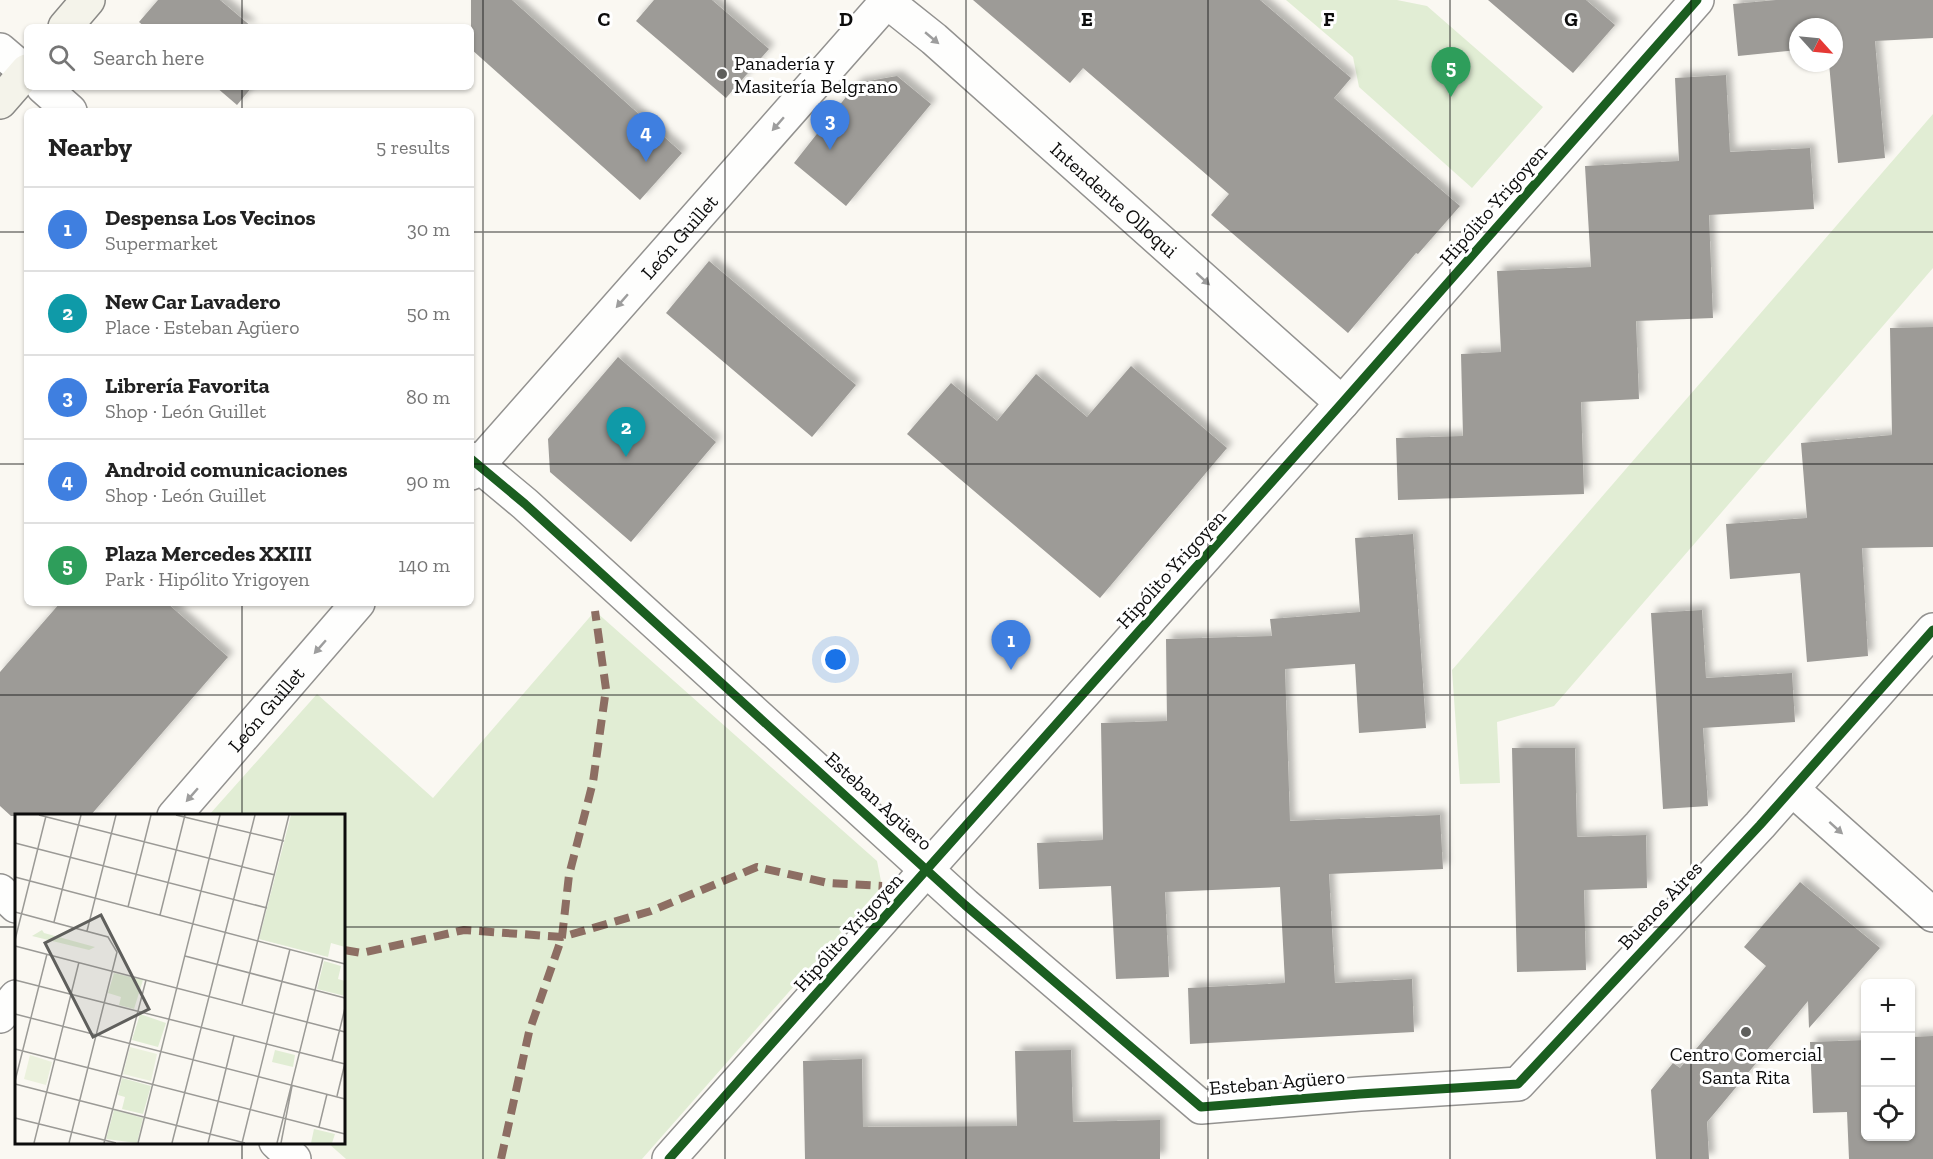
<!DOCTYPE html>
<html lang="en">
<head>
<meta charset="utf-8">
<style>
	body { margin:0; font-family:"Zilla Slab",serif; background:#f6f6f6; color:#222 }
	.controls { position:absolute; right:18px; bottom:18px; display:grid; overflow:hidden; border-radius:9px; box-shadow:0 2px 4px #0004 }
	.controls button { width:54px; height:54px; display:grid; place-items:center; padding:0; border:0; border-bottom:2px solid #e0e0e0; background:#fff; color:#222; font:30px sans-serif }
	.compass { position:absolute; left:1789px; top:18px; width:54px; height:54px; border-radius:50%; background:#fff; box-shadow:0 2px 4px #0004; rotate:117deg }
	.you { position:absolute; left:836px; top:660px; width:21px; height:21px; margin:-15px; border:4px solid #fff; border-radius:50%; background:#1a73e8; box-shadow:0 0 0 9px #1a73e833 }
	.badge { display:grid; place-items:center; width:39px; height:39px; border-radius:50%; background:#5f5f5c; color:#fff; font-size:20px; font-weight:700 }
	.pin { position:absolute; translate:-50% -50px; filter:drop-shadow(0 2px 3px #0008) }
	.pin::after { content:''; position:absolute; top:32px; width:21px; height:18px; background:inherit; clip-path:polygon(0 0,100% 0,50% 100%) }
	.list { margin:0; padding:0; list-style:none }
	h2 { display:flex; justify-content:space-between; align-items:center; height:78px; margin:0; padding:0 24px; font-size:26px }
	h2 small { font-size:20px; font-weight:400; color:#767676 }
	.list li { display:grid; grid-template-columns:39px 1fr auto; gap:18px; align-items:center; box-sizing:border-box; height:84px; padding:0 24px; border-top:2px solid #e0e0e0 }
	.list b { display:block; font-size:22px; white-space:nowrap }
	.list p { margin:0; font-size:20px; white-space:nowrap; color:#767676 }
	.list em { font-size:20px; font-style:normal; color:#767676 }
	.icon { flex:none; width:33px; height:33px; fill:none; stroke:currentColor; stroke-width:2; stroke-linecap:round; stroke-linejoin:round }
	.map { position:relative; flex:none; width:1933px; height:1159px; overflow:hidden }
	.search { position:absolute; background:#fff; box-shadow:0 2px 4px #0004; left:24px; top:24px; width:450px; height:66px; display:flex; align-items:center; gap:15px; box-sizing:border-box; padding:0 21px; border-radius:9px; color:#767676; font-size:22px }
	.panel { position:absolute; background:#fff; box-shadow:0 2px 4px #0004; left:24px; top:108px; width:450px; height:498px; border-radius:9px }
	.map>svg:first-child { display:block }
	.green { fill:#e1edd4 }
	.building { fill:#9d9b97; filter:url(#shadow) }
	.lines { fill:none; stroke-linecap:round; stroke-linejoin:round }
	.minor-casing { stroke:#939290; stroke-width:36 }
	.tertiary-casing { stroke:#939290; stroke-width:36 }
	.secondary-casing { stroke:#8a8986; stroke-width:36 }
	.minor { stroke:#fefefd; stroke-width:33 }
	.tertiary { stroke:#fefefd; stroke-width:33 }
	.secondary { stroke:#f4f3ea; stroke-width:33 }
	.quiet { stroke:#8d6e63; stroke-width:8; stroke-dasharray:15 8; stroke-linecap:butt }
	.cycleway-casing { stroke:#fff; stroke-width:13 }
	.cycleway { stroke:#1b5e20; stroke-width:9 }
	.oneway { fill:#9d9d9d }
	.grid { fill:none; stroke:#0c0c0c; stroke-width:1.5; stroke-opacity:0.55 }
	.poi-dot { fill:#5f5f5c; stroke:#fff; stroke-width:2 }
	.labels { text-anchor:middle; stroke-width:6; stroke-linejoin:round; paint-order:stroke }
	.poi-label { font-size:20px; fill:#0c0c0c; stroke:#fff; text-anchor:start }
	.street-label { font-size:20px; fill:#0c0c0c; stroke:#fff }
	.inset-road { fill:none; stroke:#9b9a96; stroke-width:1.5 }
	.view { fill:#5f5f5c; fill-opacity:0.15; stroke:#5f5f5c; stroke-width:3 }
	.inset-edge { fill:none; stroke:#0c0c0c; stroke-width:3 }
	.grid-label { font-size:20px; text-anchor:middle; font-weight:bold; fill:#0c0c0c; stroke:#fff; stroke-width:6; stroke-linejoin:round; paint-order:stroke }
</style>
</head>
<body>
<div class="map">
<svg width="1933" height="1159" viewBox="0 0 1933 1159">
	<defs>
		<filter id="shadow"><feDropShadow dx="5.5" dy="-5.5" stdDeviation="3" flood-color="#0004"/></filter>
	</defs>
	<rect width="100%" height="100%" fill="#faf8f2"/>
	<path class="green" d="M1286,0h111l30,6 116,101 -71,81 -113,-101 -6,-30z
		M1933,114v154l-379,438 -57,16 3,61 -40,1 -8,-114z
		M595,611l282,250 5,25 -240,273h-296l-18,-16 16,-1v-326l-135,-1 108,-121 116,104z"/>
	<path class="building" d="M158,0h62l32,27h-107l-6,-5z
		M471,0h41l170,153 -42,47 -169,-151z
		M654,0h58l57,49 -43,49 -90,-77z
		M973,0h287l91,78 -17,20 126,108 -42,48 -2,-1 -68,80 -137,-118 18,-21 -146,-126 -13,15z
		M1488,0h98l29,25 -42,48z
		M1776,0h157v38l-58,3 10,117 -47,5 -9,-100h5v-36h-36v23l-60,6 -5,-52z
		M1726,75l4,77 80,-4 4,61 -105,6 4,103 -77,3 3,78 -58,3 3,92 -186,6 -2,-62 67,-2 -2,-82 40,-2 -4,-81 94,-4 -6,-101 94,-5 -4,-83z
		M897,76l34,28 -85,102 -52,-43 63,-80z
		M216,87h36l-15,18z
		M709,261l147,124 -44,52 -146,-124z
		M1933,327v220l-71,1 6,108 -61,6 -7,-89 -70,6 -4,-55 81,-6 -6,-75 91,-8 -2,-107z
		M618,357l98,85 -85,100 -81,-70 -2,-33z
		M1131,366l96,82 -127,150 -193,-164 44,-51 46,38 39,-47 51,43z
		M1413,534l13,194 -67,5 -4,-69 -70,5 5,152 150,-6 3,54 -114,5 6,109 77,-4 2,53 -224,12 -2,-56 97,-5 -5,-96 -115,5 4,85 -53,2 -5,-93 -72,3 -2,-46 66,-3 -2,-117 66,-2 -1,-82 106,-3 -2,-17 90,-7 -5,-74z
		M60,603h107l61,54 -138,159h-79l-11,-10v-134z
		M1702,610l4,68 86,-5 3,49 -92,6 5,78 -45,3 -12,-196z
		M1512,748h63l2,89 69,-2 1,53 -63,2 2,80 -69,2z
		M1800,882l80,66 -71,80 -1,-27 -101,121 2,37h-53l-5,-69 22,-27 7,5 86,-102 -22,-19z
		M1933,1036v123h-84l-2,-47 -34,1 -3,-71 56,-2v97h45v-100z
		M1071,1050l2,72 87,-2v39h-355l-2,-98 59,-2 1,68 154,-1 -2,-75z"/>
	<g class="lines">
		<defs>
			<g id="minor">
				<path id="s1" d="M885,0l49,39 408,364"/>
				<path d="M0,50l27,23"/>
				<path d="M43,87l27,24"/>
				<path d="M471,459l54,45 440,401 236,202 159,-13 158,-10 242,-259 173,-195"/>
				<path d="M1792,789l141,126"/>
				<path d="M0,891l16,15"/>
				<path d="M276,1142l18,17"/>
				<path d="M669,1159l673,-756 355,-403"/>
			</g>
			<g id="tertiary">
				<path id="s2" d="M471,473l417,-473"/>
				<path id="s3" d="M174,816l184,-213"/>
				<path d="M0,1016l16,-19"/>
			</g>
			<path id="secondary" d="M65,27l23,-27
				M0,102l27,-31"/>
		</defs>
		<use href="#minor" class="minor-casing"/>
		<use href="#tertiary" class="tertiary-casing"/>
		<use href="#secondary" class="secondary-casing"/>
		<use href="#minor" class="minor"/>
		<use href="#tertiary" class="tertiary"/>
		<use href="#secondary" class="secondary"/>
		<path class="quiet" d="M344,950l18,3 102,-23 98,7 89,-26 106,-44 71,16 54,3
			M501,1159l28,-127 33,-95 7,-62 24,-93 13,-93 -11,-78"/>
		<defs>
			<path id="cycleway" d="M471,459l54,45 440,401 236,202 159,-13 158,-10 242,-259 173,-195
				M669,1159l673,-756 355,-403"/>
		</defs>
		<use href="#cycleway" class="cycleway-casing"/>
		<use href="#cycleway" class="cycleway"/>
	</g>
	<defs><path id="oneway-solid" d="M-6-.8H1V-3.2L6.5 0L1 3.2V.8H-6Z" transform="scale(1.5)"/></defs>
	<g class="oneway">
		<use href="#oneway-solid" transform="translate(932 38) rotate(40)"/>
		<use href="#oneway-solid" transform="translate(778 124) rotate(131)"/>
		<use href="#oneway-solid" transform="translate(1203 279) rotate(42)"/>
		<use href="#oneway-solid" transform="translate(622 301) rotate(131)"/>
		<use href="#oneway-solid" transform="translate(320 647) rotate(131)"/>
		<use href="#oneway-solid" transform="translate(192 795) rotate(131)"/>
		<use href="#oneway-solid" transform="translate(1836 828) rotate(42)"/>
	</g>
	<path class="grid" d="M242,0v27M483,0v1159M725,0v1159M966,0v1159M1208,0v1159M1450,0v1159M1691,0v1159M242,87v24M0,232h27M471,232h1462M0,464h27M471,464h1462M242,603v213M0,695h1933M0,927h16M344,927h1589M242,1142v17"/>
	<g class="poi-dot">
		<circle cx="722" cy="74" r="6"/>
		<circle cx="1746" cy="1032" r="6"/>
	</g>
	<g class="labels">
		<g class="poi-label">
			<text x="734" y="70">Panadería y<tspan x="734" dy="23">Masitería Belgrano</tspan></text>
			<text x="1746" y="1061" text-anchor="middle">Centro Comercial<tspan x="1746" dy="23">Santa Rita</tspan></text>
		</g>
		<g class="street-label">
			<text dy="7" stroke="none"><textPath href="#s1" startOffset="304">Intendente Olloqui</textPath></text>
			<text transform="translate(1493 205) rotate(-49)" y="7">Hipólito Yrigoyen</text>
			<text dy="7" stroke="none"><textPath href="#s2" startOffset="315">León Guillet</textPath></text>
			<text transform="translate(1171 569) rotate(-48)" y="7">Hipólito Yrigoyen</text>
			<text dy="7" stroke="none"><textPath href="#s3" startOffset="141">León Guillet</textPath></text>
			<text transform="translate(879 801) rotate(42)" y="7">Esteban Agüero</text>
			<text transform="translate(1660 905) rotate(-47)" y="7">Buenos Aires</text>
			<text transform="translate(848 932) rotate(-48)" y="7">Hipólito Yrigoyen</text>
			<text transform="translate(1277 1082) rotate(-5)" y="7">Esteban Agüero</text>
		</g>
	</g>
	<g transform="translate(15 814)">
		<rect width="330" height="330" fill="#faf8f2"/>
		<path d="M276,1h54v132l-14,-4 -3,14 -69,-18zM27,116l2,3 51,14 -6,3 -57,-14zM309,147l17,5 -3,13 7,2v15l-28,-7zM99,159l29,7 -9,29 -15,-4 2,-8 -13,-4zM125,200l26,9 -8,24 -26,-7zM260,236l20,5 -2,12 -21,-5zM107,264l29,8 -8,28 -21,-5 3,-12 -7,-2zM99,296l29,8 -6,25 -31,-4zM299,315l21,5 -3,9h-21z" fill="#e1edd4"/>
		<path d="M115,233l27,7 -6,27 -28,-7zM15,241l22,7 -6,23 -22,-6z" fill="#ebf1dd"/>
		<path class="inset-road" d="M24,1l236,60M161,1l108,26M0,29l252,65M0,63l330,87M113,93l23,-92M0,98l93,25 9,15 -48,191M145,101l25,-100M39,108l27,-107M72,117l29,-116M0,126l31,-124M0,132l330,86M170,142l160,42M0,166l330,84M227,190l47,-189M0,200l330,85M0,235l330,85M317,247l13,-53M0,267l32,-127M0,270l230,59M322,282l8,-33M0,304l101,25M304,313l8,-33M19,329l45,-181M89,329l42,-163M123,329l82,-328M157,329l83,-328M193,329l26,-107M227,329l48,-194M262,329l46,-185M266,329l11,-57"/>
		<path class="view" d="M86,101l48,94 -56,28 -48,-94z"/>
		<rect width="330" height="330" class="inset-edge"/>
	</g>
	<g class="grid-label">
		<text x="604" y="26">C</text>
		<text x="846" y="26">D</text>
		<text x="1087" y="26">E</text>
		<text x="1329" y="26">F</text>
		<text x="1571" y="26">G</text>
	</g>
</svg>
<div class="controls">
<button>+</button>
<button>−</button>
<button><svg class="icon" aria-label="locate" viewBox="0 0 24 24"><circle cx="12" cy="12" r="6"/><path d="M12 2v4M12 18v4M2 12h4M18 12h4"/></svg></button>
</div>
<svg class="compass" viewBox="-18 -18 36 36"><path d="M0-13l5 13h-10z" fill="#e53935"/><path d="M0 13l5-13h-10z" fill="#767676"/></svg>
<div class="you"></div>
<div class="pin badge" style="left:1011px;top:670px;background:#3f7fe0">1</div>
<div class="pin badge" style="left:626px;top:457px;background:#0f9aa8">2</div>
<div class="pin badge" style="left:830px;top:150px;background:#3f7fe0">3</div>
<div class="pin badge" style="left:646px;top:162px;background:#3f7fe0">4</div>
<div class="pin badge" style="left:1451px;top:97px;background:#2e9e5b">5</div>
<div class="search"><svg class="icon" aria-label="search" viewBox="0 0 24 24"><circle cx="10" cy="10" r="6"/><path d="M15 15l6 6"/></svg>Search here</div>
<section class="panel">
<h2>Nearby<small>5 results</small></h2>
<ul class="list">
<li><span class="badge" style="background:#3f7fe0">1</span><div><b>Despensa Los Vecinos</b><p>Supermarket</p></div><em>30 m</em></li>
<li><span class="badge" style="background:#0f9aa8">2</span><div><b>New Car Lavadero</b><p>Place · Esteban Agüero</p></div><em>50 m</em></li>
<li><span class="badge" style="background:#3f7fe0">3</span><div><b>Librería Favorita</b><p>Shop · León Guillet</p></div><em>80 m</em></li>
<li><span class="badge" style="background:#3f7fe0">4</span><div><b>Android comunicaciones</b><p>Shop · León Guillet</p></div><em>90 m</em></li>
<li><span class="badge" style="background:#2e9e5b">5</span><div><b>Plaza Mercedes XXIII</b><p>Park · Hipólito Yrigoyen</p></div><em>140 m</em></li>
</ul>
</section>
</div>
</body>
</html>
